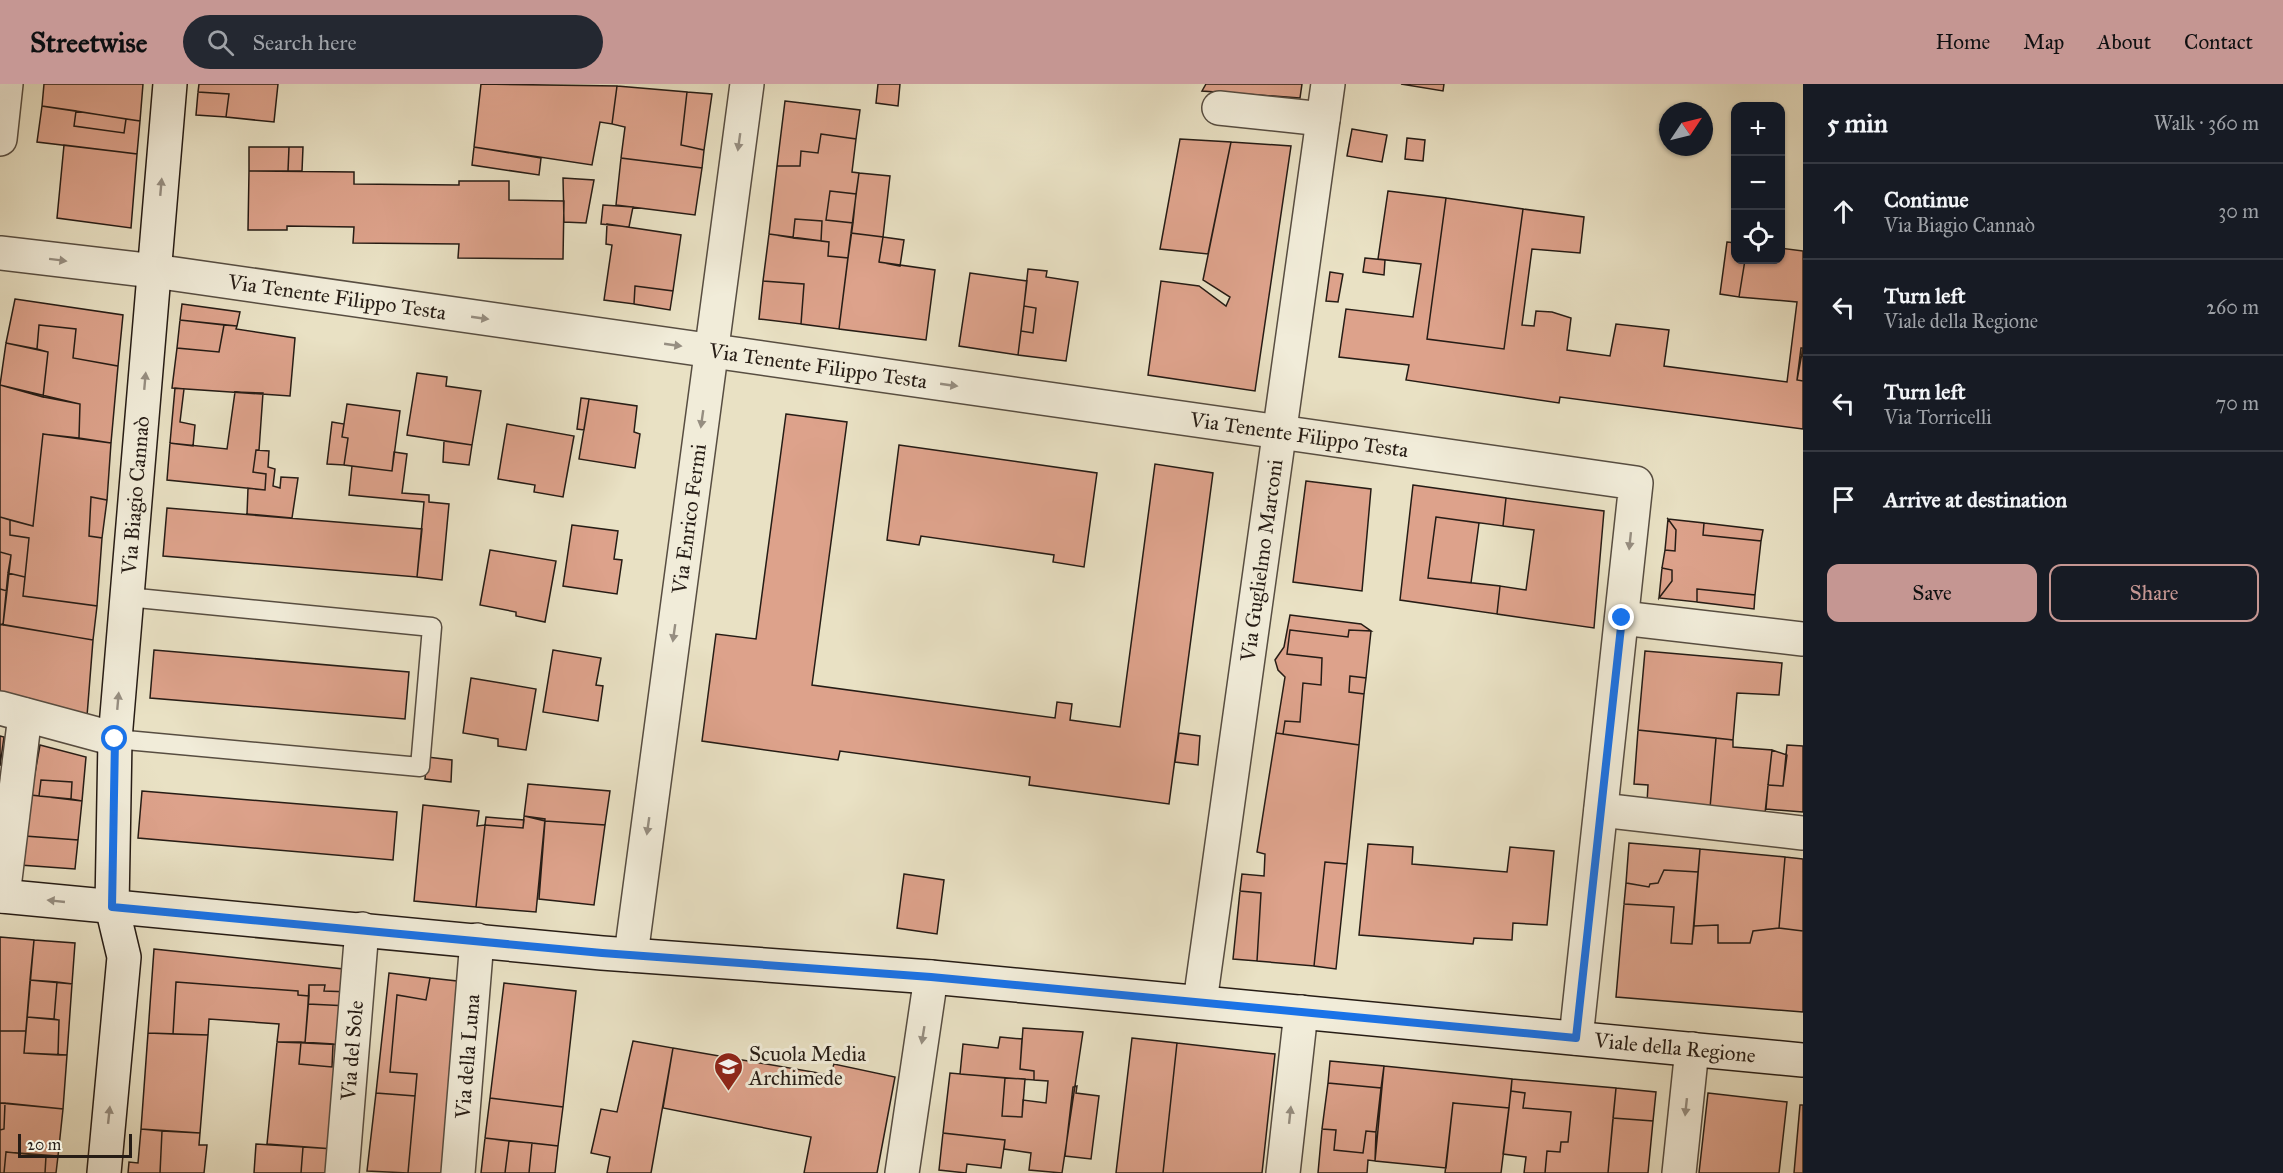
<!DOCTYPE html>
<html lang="en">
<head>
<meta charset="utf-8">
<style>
	body { margin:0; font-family:"IM FELL Great Primer",serif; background:#242831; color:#f1f3f6 }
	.controls { position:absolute; right:18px; top:18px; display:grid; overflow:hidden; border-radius:12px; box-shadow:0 2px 4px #0004 }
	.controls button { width:54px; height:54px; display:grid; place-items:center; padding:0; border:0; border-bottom:2px solid #363941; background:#171b24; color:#f1f3f6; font:30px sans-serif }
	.compass { position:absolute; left:1659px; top:18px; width:54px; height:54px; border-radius:50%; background:#171b24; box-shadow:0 2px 4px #0004; rotate:55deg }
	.scale { position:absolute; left:18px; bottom:15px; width:114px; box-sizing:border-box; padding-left:6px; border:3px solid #261c15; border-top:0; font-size:16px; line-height:21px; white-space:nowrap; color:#261c15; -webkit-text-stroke:4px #f1ecd9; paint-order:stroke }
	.stop { position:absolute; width:18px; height:18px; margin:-14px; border:4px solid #1a73e8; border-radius:50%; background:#fff }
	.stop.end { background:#1a73e8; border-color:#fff; box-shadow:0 2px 6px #0008 }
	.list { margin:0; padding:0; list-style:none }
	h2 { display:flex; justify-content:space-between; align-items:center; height:78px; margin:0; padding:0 24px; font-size:26px }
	h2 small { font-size:20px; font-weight:400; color:#9ea1a6 }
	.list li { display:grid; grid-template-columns:39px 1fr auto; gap:18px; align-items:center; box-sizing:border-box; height:96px; padding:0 24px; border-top:2px solid #363941 }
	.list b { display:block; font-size:22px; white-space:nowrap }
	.list p { margin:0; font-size:20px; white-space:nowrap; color:#9ea1a6 }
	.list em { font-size:20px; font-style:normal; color:#9ea1a6 }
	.actions { display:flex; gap:12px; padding:18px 24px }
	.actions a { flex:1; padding:14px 0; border:2px solid #c59692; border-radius:12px; text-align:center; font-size:21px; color:#c59692 }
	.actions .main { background:#c59692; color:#111 }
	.icon { flex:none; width:33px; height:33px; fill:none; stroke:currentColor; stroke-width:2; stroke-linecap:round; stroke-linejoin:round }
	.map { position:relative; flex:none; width:1803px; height:1089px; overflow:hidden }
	header { display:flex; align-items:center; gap:36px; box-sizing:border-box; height:84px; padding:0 30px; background:#c59692; color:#111 }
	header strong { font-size:28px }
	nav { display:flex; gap:33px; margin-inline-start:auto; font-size:21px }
	.search { width:420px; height:54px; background:#242831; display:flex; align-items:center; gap:15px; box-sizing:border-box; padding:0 21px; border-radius:33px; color:#9ea1a6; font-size:22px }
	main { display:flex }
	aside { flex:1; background:#171b24 }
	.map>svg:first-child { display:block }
	.building { fill:#dda28b; stroke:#261c15; stroke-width:1.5 }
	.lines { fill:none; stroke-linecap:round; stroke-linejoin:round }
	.lane-casing { stroke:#574d41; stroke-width:21 }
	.street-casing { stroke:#574d41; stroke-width:36 }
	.secondary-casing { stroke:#261c15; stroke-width:36 }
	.lane { stroke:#f1ecd9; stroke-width:18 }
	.street { stroke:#f1ecd9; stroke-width:33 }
	.secondary { stroke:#f1ecd9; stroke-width:33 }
	.oneway { fill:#968e81 }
	.route { stroke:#1a73e8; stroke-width:8 }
	.labels { text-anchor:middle; stroke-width:6; stroke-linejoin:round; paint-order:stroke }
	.street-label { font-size:21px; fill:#261c15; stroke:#f1ecd9 }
	.poi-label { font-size:21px; fill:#261c15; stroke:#f1ecd9; text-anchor:start }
</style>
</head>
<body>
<header>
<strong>Streetwise</strong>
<div class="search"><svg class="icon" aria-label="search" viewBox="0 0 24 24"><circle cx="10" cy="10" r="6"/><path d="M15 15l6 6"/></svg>Search here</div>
<nav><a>Home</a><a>Map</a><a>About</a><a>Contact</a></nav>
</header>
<main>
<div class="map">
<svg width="1803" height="1089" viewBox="0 0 1803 1089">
	<rect width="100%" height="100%" fill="#e9e1c4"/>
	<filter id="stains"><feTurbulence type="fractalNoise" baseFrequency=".00333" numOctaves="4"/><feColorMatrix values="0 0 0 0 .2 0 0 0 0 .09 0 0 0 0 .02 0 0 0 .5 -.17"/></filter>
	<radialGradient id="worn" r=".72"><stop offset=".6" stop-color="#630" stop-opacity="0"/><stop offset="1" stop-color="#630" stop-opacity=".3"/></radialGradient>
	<path class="building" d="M44,0h99l-3,37 -98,-15z
		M199,0h79l-4,38 -48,-5 3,-23 -31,-2z
		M481,0l136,2 -5,38 -12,-2 -8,43 -118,-18z
		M878,0h22l-2,22 -22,-3z
		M1206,0h96l-2,14 -98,-7z
		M1401,0h43l-1,7z
		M617,2l70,6 -6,53 23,5 -2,18 -81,-10 4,-31 -13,-3z
		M198,8l31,2 -3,23 -30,-2z
		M687,8l25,2 -8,56 -23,-5z
		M785,17l75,9 -4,29 -35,-5 -3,19 -17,-2 -1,15h-23z
		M42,22l34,5 -2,15 50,7 2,-14 14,2 -3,33 -100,-12z
		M76,27l50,8 -2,14 -50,-7z
		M1352,45l35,6 -5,27 -35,-6z
		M821,50l35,5 -4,33 7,1 -3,21 -26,-3 -4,29 27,3 -5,35 -20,-2 1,-14 -8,-1 1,-20 -27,-2 -2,19 -24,-4 8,-68h23l1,-15 17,2z
		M1407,54l18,2 -2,21 -18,-2z
		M1180,55l51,3 -23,112 -48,-5z
		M1231,58l60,4 -36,245 -107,-16 13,-94 38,5 27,20 4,-9 -27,-17z
		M64,61l73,9 -6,74 -74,-10z
		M249,63h40l-1,24h-39z
		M289,63h14l-1,24h-14z
		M474,63l67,11 -2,17 -67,-10z
		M621,74l81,10 -7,47 -79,-10z
		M249,87l105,1v12l105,1v-4h50v19l55,1 -1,58 -105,-1 1,-14 -106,-1 1,-16 -67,-1v4h-39z
		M859,89l31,3 -7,61 -32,-4z
		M563,94l31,2 -8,43 -22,-1z
		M830,107l26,3 -3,29 -27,-3z
		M1388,107l58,7 -19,141 77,10 19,-140 61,8 -4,36 -48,-4 -10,76 12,1 2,-15 16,1 19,6 -4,32 43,6 6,-32 53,6 -5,36 123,16 10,-80 -58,-5 6,-37h35v-12l23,3v97l-6,32 6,1v48l-243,-32 -1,6 -153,-23 3,-15 -70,-8 7,-48 67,8 8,-53 -43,-5z
		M1446,114l77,11 -19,140 -77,-10z
		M603,121l30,2 -4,20 -28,-3z
		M795,135l27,2 -1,20 -28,-3z
		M607,140l74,11 -8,56 -38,-5 -1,18 -30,-4 8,-55 -6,-1z
		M851,149l32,4 -4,25 56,8 -9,70 -87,-11z
		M769,150l60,8 -1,14 20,2 -9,71 -38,-5 3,-40 -41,-3z
		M883,153l21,3 -4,26 -21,-4z
		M1727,158l9,1v17h9l-6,37 -19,-3z
		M1365,174l20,2 -1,15 -21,-3z
		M1028,185l19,2 -1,6 32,5 -12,79 -48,-6 3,-24 12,2 3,-25 -12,-2z
		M1330,188l13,2 -5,28 -12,-1z
		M970,189l57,8 -9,74 -59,-9z
		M763,197l41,3 -3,40 -42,-5z
		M635,202l38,5 -3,19 -36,-6z
		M15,215l108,16 -5,51 -45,-8 3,-29 -37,-4 -2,24 -31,-6z
		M182,220l58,8 -3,14 -57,-6z
		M1024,222l12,2 -3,25 -12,-2z
		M180,236l44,5 -5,27 -42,-4z
		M39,241l37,4 -3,29 45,8 -7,77 -32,-5 1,-34 -37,-7 5,-45 -11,-3z
		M224,241l13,1 -1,3 59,9 -5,58 -118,-8 5,-40 42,4z
		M6,259l42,9 -5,45 -43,-12z
		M1801,264h2v33l-6,-1z
		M417,289l30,4 -1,9 35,5 -9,54 -65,-10z
		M0,301l80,19 -1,34 -36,-4 -10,92 -33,-9z
		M175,304l9,1 -4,33 15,3 -2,21 -23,-3z
		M235,308l28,1 -4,57h-3l-3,22 13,2 -1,16 -98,-10 3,-37 57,6z
		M581,314l8,1 -5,31 -7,-1z
		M589,315l48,7 -3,26 6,2 -5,34 -56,-9z
		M347,320l53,7 -8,60 -48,-6 4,-27 -6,-1z
		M786,330l61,8 -35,263 243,33 2,-16 15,2 -2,16 50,7 35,-263 58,9 -44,331 -140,-19 1,-8 -190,-26 -2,9 -136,-19 14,-107 40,5z
		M332,338l12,2 -2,13 6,1 -4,27 -17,-1z
		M507,340l67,12 -11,61 -29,-5 1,-7 -37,-6z
		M43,350l68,9 -4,57 -16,-3 -2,39 13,2 -5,68 -74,-10 6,-58 -19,-3v-15l23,6z
		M444,357l28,4 -3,20 -26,-3z
		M899,361l198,28 -13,94 -31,-5 1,-7 -133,-19 -2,9 -32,-5z
		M256,366l13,1 -1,16 7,2 -2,17 7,2 1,-11 17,1 -6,40 -45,-4 1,-26 17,2 1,-16 -13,-2z
		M394,368l13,2 -5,39 27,2v7l20,2 -7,76 -25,-3 7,-75 -75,-7 3,-29 40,5z
		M1306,397l65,8 -9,102 -69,-9z
		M1413,401l93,13 -3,28 -67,-9 -8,61 72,8 -3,28 -97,-14z
		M91,413l16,3 -5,38 -13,-2z
		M1506,414l98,13 -10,117 -97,-14 3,-28 26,4 8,-60 -31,-4z
		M167,424l255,21 -5,48 -254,-21z
		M0,433l10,3v15l19,3 -4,39 -17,-4 3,-18 -11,-3z
		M1436,433l43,6 -8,60 -43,-5z
		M1668,435l36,4 -1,12 58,6 -6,54 -58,-6v13l-38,-4 13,-17v-11l-10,-2 3,-18 10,1 1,-21z
		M1668,435l8,11 -1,21 -10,-1z
		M1704,439l59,7 -2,11 -58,-6z
		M572,441l46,6 -4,28 8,1 -5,34 -54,-8z
		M490,466l66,11 -11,61 -29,-6v-4l-36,-7z
		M0,468l11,3 -4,36 -7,-2z
		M1662,484l10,2v11l-13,17z
		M8,489l17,4 -2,19 74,10 -4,34 -90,-15z
		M0,505l7,2 -4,34 -3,-1z
		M1697,505l58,6 -1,14 -57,-7z
		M1290,531l71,9 10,7 -22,-1 -1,7 -58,-7 -3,24 35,4 -1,27 -18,-2 -3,39 -15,-1 -2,13 -7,-1 9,-56 -7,-7 -3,-10 9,-13z
		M0,540l93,16 -6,76 -87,-22z
		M1290,546l58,7 1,-7 22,1 -5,47 -16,-2 -1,16 15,2 -5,51 -76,-11 2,-13 15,1 3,-39 18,2 1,-27 -35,-4z
		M154,566l255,22 -4,47 -255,-21z
		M553,566l48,8 -5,27 7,1 -5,35 -55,-9z
		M1645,567l137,12 -3,32 -42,-2 -4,47 -95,-10z
		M1350,592l16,2 -2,16 -15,-2z
		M471,594l65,11 -10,61 -28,-4v-7l-35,-6z
		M1638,646l78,8 -6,70 -63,-5 1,-18 -14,-1z
		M1179,649l21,3 -2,29 -23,-3z
		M1276,649l83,12 -12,119 -22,-2 -11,104 -57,-5 4,-68 -21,-2 2,-17 22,2 1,-22 -8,-2z
		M0,652l4,1 -4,29z
		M1716,654l17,2v7l39,3 -7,63 -55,-5z
		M40,661l46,12 -4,44 -11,-2 1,-17 -31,-2 -2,16 -8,-1z
		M1787,661l16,1v66l-37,-3 2,-24 15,1z
		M1772,666l15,5 -4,31 -15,-1z
		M427,673l25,3 -1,22 -26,-3z
		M41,696l31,2 -1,17 -32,-3z
		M528,700l82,7 -5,34 -60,-4 -21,-5z
		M142,707l255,21 -4,48 -255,-22z
		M31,711l51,6 -4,39 -53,-4z
		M423,721l56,6 -2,15 8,-1 -9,82 -62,-6z
		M524,732l21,3 -9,93 -60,-5 9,-82 38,3z
		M486,733l38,3 -1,8 -38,-3z
		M545,737l60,4 -11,80 -55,-6z
		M25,752l53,4 -3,29 -55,-4z
		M1629,759l71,6 -2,23 -34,-2 -6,13 -8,1 -1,3 -23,-4z
		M1368,760l45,3 -1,17 95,8 3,-25 44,4 -7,74 -34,-2 -1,17 -38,-2 -1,6 -114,-9z
		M1700,765l85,8 -6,71 -26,3 -3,12h-32v-18l-24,1z
		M1785,773l18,2v72l-24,-3z
		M1325,778l22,2 -11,105 -22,-3z
		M1664,786l34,2 -6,72 -21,-1 3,-36 -50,-3 2,-21 23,4 1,-3 8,-1z
		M904,790l40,6 -7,54 -40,-6z
		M1240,807l21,2 -4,68 -24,-2z
		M1624,820l50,3 -3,36 21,1 2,-18 24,-1v18h32l3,-12 26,-3 24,3v81l-187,-15z
		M0,853l34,3 -8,91h-26z
		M34,856l41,3 -3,41 -42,-4z
		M154,865l199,21 -2,22 -27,-1 1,-6h-16v11l-11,-1v-4l-122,-9 -3,52 -25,-1z
		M389,889l41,5 -4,22 -29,-5 -7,77 27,2 -2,22 -39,-3z
		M430,894l36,4 -22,191h-36l9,-99 -27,-2 7,-77 29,5z
		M30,896l27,2 -3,37 -27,-2z
		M57,898l15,2 -5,71h-9l1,-35 -5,-1z
		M176,898l122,9v4l11,1 -4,47 -28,-1 2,-18 -70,-5 -1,16 -35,-1z
		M504,899l72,8 -13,116 -73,-9z
		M309,901h16l-1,6 27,1 -2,14 -41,-2z
		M308,920l41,2 -4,39 -40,-2z
		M27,933l32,3 -1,35 -34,-2z
		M1023,944l60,4 -21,141 -33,-3 2,-17 -27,-4 1,-9 -62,-7 7,-60 55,5 -3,38 20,1 1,-17 23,3 2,-22 -14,-1v-9l-14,-2z
		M0,947h26l-2,22 43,2 -4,54 -63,-6z
		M148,949l60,2 -8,98 -59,-4z
		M1000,953l22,2 -2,30 14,2v9l-74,-6 3,-30 35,4z
		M1132,954l45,5 -14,130h-47z
		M633,957l40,7 -22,125h-44l3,-16 -19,-4 10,-44 16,3z
		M277,958h24l-2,22 33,3 1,-23 12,1 -11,104 -67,-5z
		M301,958l32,2 -1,23 -33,-3z
		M1177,959l98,11 -13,119h-99z
		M673,964l157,27 4,-11 61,13 -18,96h-73l7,-36 -148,-29z
		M1330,977l54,5 -3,22 -53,-5z
		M1384,982l128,13 -3,29 -56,-5 -7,65 -71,-7z
		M1005,994l20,1 -3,38 -20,-1z
		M1512,995l104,9 -8,85h-63l2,-22 13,1 1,-10h7l3,-30 -48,-4 2,-15 -14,-2z
		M1328,999l53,5 -5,44 -10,-1 -3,22 -29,-3 2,-20 -14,-1z
		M1077,1002l-1,7 23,3 -8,63 -26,-3 8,-69z
		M1616,1004l40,4 -3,29 -40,-3z
		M1511,1007l14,2 -2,15 48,4 -3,30h-7l-1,10 -13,-1 -2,22h-21l2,-16 -23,-3z
		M376,1009l39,3 -7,77 -41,-2z
		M1708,1009l79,9 -8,71h-80z
		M490,1014l73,9 -5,39 -73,-8z
		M0,1019h5l-1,26 -4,1z
		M5,1019l58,6 -5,47 -52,-4 -2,21h-4v-43l4,-1z
		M1453,1019l56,5 -8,65h-56z
		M1800,1021h3v68h-9z
		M1613,1034l40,3 -5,52h-40z
		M141,1045l21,2 -2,42h-32l1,-11 9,1z
		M1322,1045l14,1 -2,20 29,3 3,-22 10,1 -1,29 -7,-1 -1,13h-49z
		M162,1047l38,2 -1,12h8l-3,28h-44z
		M943,1049l62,7 -4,28 -34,-4 -1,9 -27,-3z
		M485,1054l24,3 -4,32h-24z
		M509,1057l23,2 -3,30h-24z
		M532,1059l26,3 -3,27h-26z
		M256,1060l47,3 -2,26h-47z
		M303,1063l31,2 -2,24h-31z
		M6,1068l40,4 -1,17h-41z
		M46,1072h12l-2,17h-11z"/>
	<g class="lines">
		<defs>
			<path id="lane" d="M115,655l305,28 12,-140 -305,-30"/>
			<g id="street">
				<path d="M1219,24l104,11"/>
				<path d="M0,55l6,-55"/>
				<path id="s1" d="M0,169l154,18 1482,212 -60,555"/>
				<path d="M1622,534l181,21"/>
				<path d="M0,624l115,31"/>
				<path d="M1601,726l202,23"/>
				<path d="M3,812l22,-181"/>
				<path id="s2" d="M631,871l116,-871"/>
				<path id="s3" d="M1200,918l128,-918"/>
				<path id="s4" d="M342,1089l20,-244"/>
				<path id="s5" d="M458,1089l19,-233"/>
				<path d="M902,1089l29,-196"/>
				<path d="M1283,1089l18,-161"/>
				<path d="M1679,1089l13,-124"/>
			</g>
			<g id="secondary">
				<path id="s6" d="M0,812l602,57 329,24 872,83"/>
				<path id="s7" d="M104,1089l20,-216 -12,-50 3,-168 55,-655"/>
			</g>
		</defs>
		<use href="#lane" class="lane-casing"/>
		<use href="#street" class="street-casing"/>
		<use href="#secondary" class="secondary-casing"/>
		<use href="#lane" class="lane"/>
		<use href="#street" class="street"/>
		<use href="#secondary" class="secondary"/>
	</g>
	<defs><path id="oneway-solid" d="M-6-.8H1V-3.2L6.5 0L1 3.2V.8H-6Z" transform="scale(1.5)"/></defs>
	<g class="oneway">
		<use href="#oneway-solid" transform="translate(739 58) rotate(98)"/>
		<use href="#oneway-solid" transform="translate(161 103) rotate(-85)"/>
		<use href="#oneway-solid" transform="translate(58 176) rotate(7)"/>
		<use href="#oneway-solid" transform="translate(480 234) rotate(8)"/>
		<use href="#oneway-solid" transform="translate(673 261) rotate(8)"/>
		<use href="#oneway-solid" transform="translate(145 297) rotate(-85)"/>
		<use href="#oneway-solid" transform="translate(949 301) rotate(8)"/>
		<use href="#oneway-solid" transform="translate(702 335) rotate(98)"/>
		<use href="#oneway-solid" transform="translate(1630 457) rotate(96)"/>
		<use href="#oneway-solid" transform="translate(674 549) rotate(98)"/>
		<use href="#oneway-solid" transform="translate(118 617) rotate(-85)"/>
		<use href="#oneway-solid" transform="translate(648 742) rotate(98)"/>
		<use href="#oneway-solid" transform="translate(56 817) rotate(-174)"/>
		<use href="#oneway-solid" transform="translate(923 951) rotate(99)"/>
		<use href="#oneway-solid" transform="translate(1686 1023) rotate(96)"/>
		<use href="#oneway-solid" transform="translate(109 1031) rotate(-84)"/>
		<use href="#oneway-solid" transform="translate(1290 1031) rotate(-84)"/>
	</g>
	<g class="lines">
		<path class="route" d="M115,655l-3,168 490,46 329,24 645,61 46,-420"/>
	</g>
	<defs>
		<symbol id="school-pin" viewBox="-11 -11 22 30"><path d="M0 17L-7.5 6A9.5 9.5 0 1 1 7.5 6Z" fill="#8f2418" stroke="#f1ecd9"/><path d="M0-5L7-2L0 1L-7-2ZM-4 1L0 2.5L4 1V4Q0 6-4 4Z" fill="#fff"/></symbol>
	</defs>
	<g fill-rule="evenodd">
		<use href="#school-pin" x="712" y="966" width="33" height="45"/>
	</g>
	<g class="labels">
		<g class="street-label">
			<text dy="7" stroke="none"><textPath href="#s1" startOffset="340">Via Tenente Filippo Testa</textPath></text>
			<text dy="7" stroke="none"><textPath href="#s1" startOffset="826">Via Tenente Filippo Testa</textPath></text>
			<text dy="7" stroke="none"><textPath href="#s1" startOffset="1312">Via Tenente Filippo Testa</textPath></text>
			<text dy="7" stroke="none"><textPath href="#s7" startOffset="681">Via Biagio Cannaò</textPath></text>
			<text dy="7" stroke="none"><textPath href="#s2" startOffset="440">Via Enrico Fermi</textPath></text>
			<text dy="7" stroke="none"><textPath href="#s3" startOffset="446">Via Guglielmo Marconi</textPath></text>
			<text dy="7" stroke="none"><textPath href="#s6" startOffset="1682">Viale della Regione</textPath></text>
			<text dy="7" stroke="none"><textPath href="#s4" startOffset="123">Via del Sole</textPath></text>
			<text dy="7" stroke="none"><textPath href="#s5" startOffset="117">Via della Luna</textPath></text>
		</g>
		<g class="poi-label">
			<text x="749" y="977">Scuola Media<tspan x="749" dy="24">Archimede</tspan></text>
		</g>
	</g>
	<rect width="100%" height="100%" filter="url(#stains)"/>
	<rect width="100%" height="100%" fill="url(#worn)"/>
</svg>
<div class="controls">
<button>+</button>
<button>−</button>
<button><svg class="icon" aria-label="locate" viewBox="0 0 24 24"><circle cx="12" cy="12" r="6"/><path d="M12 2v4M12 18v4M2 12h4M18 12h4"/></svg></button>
</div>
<svg class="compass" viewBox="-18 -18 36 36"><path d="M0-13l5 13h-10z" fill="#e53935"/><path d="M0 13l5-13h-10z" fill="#9ea1a6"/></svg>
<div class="scale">20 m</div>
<div class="stop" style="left:115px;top:655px"></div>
<div class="stop end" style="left:1622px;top:534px"></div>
</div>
<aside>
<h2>5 min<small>Walk · 360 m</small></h2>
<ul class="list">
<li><svg class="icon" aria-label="ahead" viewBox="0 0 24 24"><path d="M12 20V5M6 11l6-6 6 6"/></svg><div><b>Continue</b><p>Via Biagio Cannaò</p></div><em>30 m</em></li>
<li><svg class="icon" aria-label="left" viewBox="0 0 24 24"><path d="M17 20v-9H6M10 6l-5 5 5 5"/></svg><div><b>Turn left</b><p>Viale della Regione</p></div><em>260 m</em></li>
<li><svg class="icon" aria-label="left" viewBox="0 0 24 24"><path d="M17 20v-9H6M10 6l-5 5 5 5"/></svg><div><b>Turn left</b><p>Via Torricelli</p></div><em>70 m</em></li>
<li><svg class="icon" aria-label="arrive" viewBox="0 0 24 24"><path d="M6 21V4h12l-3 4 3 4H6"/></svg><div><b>Arrive at destination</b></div></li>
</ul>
<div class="actions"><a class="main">Save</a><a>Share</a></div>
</aside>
</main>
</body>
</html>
